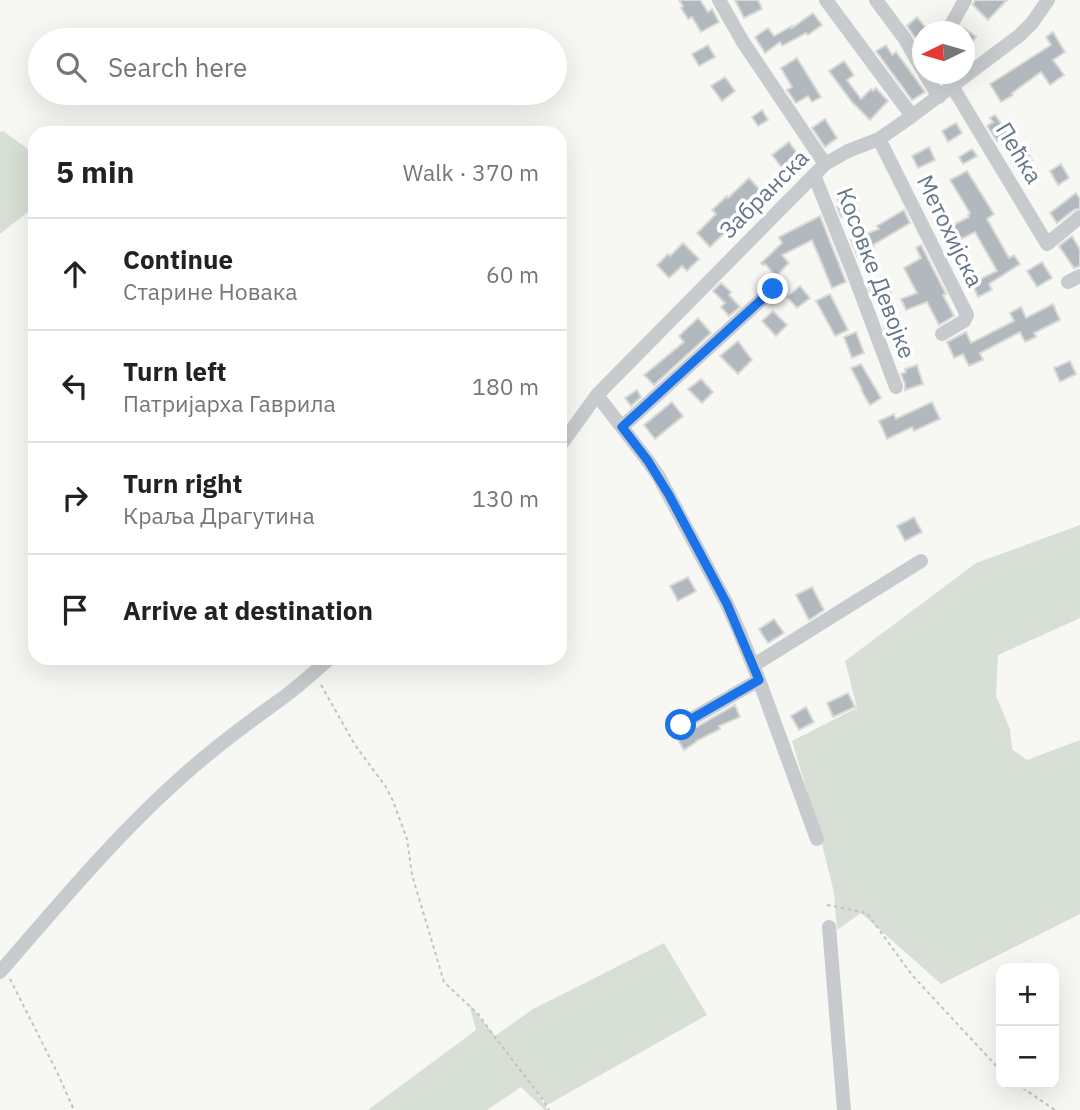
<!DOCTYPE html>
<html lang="en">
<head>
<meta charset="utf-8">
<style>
	body { margin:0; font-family:"IBM Plex Sans",sans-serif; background:#f2f2f2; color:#222 }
	.controls { position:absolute; right:21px; bottom:21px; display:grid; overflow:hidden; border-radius:14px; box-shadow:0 7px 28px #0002 }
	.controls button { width:63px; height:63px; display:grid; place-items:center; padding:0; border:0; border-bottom:2px solid #e0e0e0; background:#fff; color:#222; font:35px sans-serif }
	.compass { position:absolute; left:912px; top:21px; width:63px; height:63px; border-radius:50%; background:#fff; box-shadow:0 7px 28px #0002; rotate:265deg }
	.stop { position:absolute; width:21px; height:21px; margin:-16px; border:5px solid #1a73e8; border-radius:50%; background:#fff }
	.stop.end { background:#1a73e8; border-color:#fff; box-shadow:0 2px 7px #0008 }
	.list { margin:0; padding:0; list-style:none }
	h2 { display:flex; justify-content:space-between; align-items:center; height:91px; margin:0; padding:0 28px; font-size:30px }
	h2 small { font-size:23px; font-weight:400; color:#767676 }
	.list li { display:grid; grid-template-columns:46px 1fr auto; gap:21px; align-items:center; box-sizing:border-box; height:112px; padding:0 28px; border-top:2px solid #e0e0e0 }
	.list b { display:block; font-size:26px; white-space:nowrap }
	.list p { margin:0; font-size:23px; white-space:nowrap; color:#767676 }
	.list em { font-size:23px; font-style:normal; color:#767676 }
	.icon { flex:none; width:38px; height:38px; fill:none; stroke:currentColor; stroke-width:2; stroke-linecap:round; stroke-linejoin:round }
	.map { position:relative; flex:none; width:1080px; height:1110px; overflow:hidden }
	.search { position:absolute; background:#fff; box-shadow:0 7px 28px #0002; left:28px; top:28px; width:539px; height:77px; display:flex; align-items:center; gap:18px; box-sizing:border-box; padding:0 24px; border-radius:38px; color:#767676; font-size:26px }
	.panel { position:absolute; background:#fff; box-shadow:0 7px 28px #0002; left:28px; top:126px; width:539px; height:539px; border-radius:21px }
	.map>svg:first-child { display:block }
	.green { fill:#d8e0d5 }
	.building { fill:#b2b9be; stroke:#d9d9d6; stroke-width:2 }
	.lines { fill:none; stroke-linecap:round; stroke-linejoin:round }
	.path { stroke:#c0c2c5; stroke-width:2; stroke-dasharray:3.5 3.5; stroke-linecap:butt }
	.minor { stroke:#c7cbce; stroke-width:14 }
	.route { stroke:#1a73e8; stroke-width:9 }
	.labels { text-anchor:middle; stroke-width:7; stroke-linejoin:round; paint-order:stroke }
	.street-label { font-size:23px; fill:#647587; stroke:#fff }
</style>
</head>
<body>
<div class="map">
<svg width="1080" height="1110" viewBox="0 0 1080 1110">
	<rect width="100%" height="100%" fill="#f7f7f4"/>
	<path class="green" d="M3,131l32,23v52l-35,28v-102z
		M1080,525v93l-82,37 -2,41 14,33 2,20 15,11 53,-20v174l-139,70 -80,-71 -24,17 -3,-37 -16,-65 -26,-87 65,-33 -12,-47 131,-98z
		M664,943l43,72 -160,90 -13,-16 14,21h-3l-24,-23 -34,23h-119l108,-80 -7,-26 26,32 38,-27z"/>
	<path class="building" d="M679,0h21l8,12 4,-3 7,13 -18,10 -9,-15 -4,2 -7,-11 2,-2z
		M735,0h23l4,9 -18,9z
		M975,0h32l-19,20 -15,-15z
		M813,13l9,12 -14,10 -2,-2 -24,13 -2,-4 -15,11 -10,-16 13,-9 6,8 18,-10v2z
		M917,17l12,15h-7v16l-15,-22z
		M964,28l12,9 -12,14z
		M1053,32l12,20 -12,8 11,15 -14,10 -9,-13 -29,21 1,2 -12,7 -11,-18 61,-39 -5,-8z
		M708,45l7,12 -16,9 -7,-12z
		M886,45l6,10 4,-3 29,40 -13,8 -36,-49z
		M797,58l24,39 -9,5 -4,-6 -12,7 -9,-13 5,-3 -11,-19z
		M844,61l10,14 -7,5 14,19 10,-10 2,2 3,-3 12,13 -18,19 -18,-18 -23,-31z
		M725,77l10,14 -13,10 -11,-15z
		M762,110l6,10 -10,6 -6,-9z
		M995,115l18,25 4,-2 5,9 2,-1 8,14 -14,7 -1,-3 -3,2 -13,-28 -4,3 -10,-15 6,-4 -3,-4z
		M825,119l12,19 -12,9 -13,-19z
		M956,123l6,10 -14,9 -6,-11z
		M789,142l11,15 -17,12 -11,-14z
		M929,147l6,13 -17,8 -6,-12z
		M972,149l5,7 -14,8 -4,-7z
		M1061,164l8,14 -11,7 -8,-14z
		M967,171l27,43 -7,5 22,39 5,-3 6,9 -31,20 3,6 -14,7 -6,-14 25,-12 -2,-4 -20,-35 -22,11 -8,-14 24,-12 -1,-2 2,-2 -20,-33z
		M749,178l11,12 -4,4 4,5 -50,48 -13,-14 19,-19 -4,-4 15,-14 1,2z
		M852,191l7,19 -18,7 -4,-10h3l-4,-11z
		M1076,193l4,6v9l-6,2 -17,13 -7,-10z
		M904,210l6,13 -37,22 1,3 -17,8 -6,-16 28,-11 -2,-3z
		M820,216l26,66 -14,6 -20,-48 -30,15 7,8 -13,13 -11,-12 -2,1 -2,-2 21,-20 -3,-6z
		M1072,236l8,14v16l-6,2 -15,-22z
		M683,243l16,16 -12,12 -5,-5 -13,12 -12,-13 11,-11 2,2z
		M921,245l25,49 -3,1 11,21 -15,9 -12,-23 -21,8 -5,-11 16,-6 -13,-25 17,-10 -5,-10z
		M1042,262l10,16 -15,9 -10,-16z
		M887,279l4,14 -18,6 -5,-14z
		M721,283l10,9 -2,3 11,12 -11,9 -8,-9 4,-4 -12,-12z
		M800,286l10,12 -13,10 -10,-11z
		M830,294l18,36 -13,6 -19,-35z
		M1053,304l7,16 -26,13 2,4 -11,5 -5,-10 -40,21 3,7 -14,6 -6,-12 -9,4 -7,-16 19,-10 5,11 43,-22 -4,-8 11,-6 5,11z
		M773,311l14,14 -11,11 -14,-15z
		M698,318l13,15 -57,52 -10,-10 40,-33 -5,-6z
		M894,322l4,11 -10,4 -4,-11z
		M856,332l8,21 -12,5 -8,-21z
		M738,341l14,19 -14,14 -18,-18z
		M1070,361l6,13 -16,8 -6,-14z
		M861,364l20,34 -11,7 -9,-15 1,-1 -11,-21z
		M917,365l6,19 -18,6v-6l-4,-10 5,-2 -1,-3z
		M701,379l12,13 -11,11 -14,-14z
		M637,390l4,7 -10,9 -6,-8z
		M672,402l11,14 -28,23 -11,-14z
		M932,402l8,17 -26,12 -2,-4 -25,12 -8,-18 15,-7 2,5z
		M914,517l8,15 -17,9 -8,-15z
		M688,577l8,14 -18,10 -8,-15z
		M812,587l12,23 -15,10 -13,-25z
		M774,619l10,14 -16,10 -9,-14z
		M848,693l7,14 -22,10 -6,-14z
		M735,705l5,12 -21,9 1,3 -24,12v1l-12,8 -11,-18 7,3 6,-2z
		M806,707l8,15 -15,8 -8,-14z"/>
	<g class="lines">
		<path class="path" d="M321,685l34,60 31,42 7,14 14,38 5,36 32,107 35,33 15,21 47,61 8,13
			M827,905l40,8 45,62 89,96
			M10,979l47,93 17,38
			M1017,1084l38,26"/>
		<path class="minor" d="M719,0l24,42 82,122
			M826,0l86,116
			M876,0l29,39 17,30
			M947,32l18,-32
			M925,74l14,23
			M952,86l95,158 33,-27
			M879,139l88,176 -3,6 -22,13
			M814,175l42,105 40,107
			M1068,282l12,-6
			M597,395l51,66 11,16 68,127 12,27 20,49 58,159
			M622,427l151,-138
			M560,446l37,-51 228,-231 23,-13 31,-12 33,-23 108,-81 12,-12 16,-23
			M754,665l167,-104
			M681,725l78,-45
			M829,927l15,183
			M0,972c59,-68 117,-138 185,-198 29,-26 60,-49 92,-72 19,-13 36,-29 53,-44"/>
	</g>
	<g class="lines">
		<path class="route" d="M681,725l78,-45 -32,-76 -58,-109 -21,-34 -26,-34 151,-138"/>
	</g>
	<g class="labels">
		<g class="street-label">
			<text transform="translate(1019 153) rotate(59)" y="8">Пећка</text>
			<text transform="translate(764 194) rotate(-45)" y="8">Забранска</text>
			<text transform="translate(950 231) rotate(64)" y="8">Метохијска</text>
			<text transform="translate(876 273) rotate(69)" y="8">Косовке Девојке</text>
		</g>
	</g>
</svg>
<div class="controls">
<button>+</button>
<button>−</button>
</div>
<svg class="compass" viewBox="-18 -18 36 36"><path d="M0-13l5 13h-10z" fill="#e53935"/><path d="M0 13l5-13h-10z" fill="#767676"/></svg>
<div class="stop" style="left:681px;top:725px"></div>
<div class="stop end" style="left:773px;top:289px"></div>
<div class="search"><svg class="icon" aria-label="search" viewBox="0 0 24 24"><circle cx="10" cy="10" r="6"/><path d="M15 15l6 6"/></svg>Search here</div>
<section class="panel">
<h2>5 min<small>Walk · 370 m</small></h2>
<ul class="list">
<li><svg class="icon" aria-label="ahead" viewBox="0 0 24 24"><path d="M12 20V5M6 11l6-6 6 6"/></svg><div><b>Continue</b><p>Старине Новака</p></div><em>60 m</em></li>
<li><svg class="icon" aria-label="left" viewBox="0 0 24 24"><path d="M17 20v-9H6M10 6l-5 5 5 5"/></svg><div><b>Turn left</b><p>Патријарха Гаврила</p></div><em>180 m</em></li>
<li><svg class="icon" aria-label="right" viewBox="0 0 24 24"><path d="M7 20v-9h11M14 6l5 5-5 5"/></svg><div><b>Turn right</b><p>Краља Драгутина</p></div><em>130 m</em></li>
<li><svg class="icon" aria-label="arrive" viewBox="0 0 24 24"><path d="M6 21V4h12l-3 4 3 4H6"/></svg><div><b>Arrive at destination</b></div></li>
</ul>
</section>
</div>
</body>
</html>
